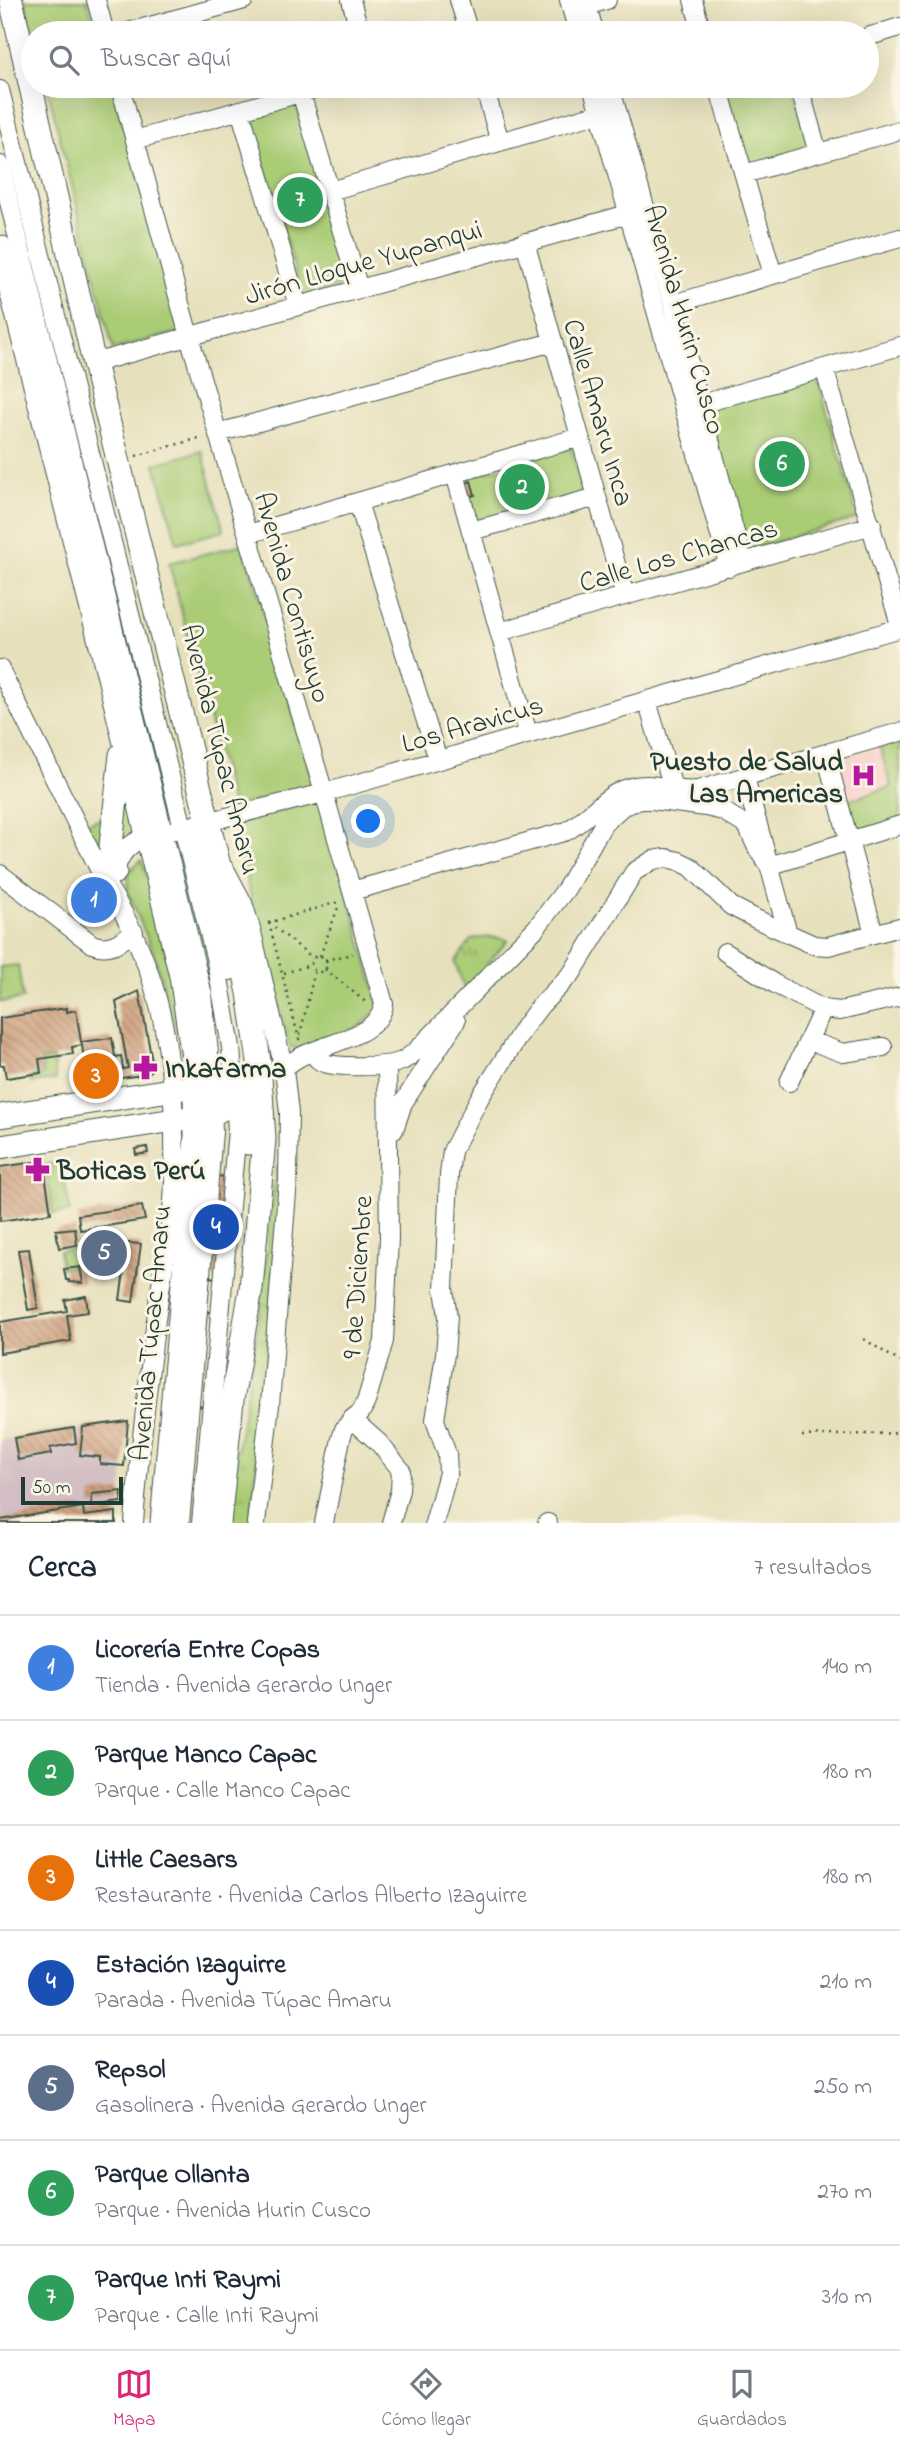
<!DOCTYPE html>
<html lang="es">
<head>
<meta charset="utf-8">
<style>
	body { margin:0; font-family:"Indie Flower",sans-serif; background:#f2f2f3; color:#1f2937 }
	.scale { position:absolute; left:21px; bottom:18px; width:102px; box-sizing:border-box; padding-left:7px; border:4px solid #1f3d34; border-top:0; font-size:19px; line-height:24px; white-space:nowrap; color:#1f3d34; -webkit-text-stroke:5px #fcf5e5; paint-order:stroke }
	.you { position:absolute; left:369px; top:822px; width:24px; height:24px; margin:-18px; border:5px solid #fff; border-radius:50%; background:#1a73e8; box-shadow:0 0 0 10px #1a73e833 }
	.badge { display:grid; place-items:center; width:46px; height:46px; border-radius:50%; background:#db2777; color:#fff; font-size:23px; font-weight:700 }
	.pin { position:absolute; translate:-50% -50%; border:4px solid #fff; box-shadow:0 2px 7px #0006 }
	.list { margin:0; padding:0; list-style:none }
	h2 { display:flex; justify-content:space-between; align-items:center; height:91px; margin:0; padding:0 28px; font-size:30px }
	h2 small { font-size:23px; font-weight:400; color:#747a83 }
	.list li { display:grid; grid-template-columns:46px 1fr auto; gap:21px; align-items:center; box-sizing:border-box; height:105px; padding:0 28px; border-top:2px solid #e0e1e3 }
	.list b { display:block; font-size:26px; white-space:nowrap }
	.list p { margin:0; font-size:23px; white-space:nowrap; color:#747a83 }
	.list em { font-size:23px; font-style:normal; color:#747a83 }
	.icon { flex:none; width:38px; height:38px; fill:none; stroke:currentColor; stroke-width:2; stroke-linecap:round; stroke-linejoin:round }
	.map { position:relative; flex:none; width:900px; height:1523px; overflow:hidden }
	.search { position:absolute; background:#fff; box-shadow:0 7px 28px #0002; left:21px; right:21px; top:21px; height:77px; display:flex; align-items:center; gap:18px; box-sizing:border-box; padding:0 24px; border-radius:38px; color:#747a83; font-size:26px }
	.sheet { height:826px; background:#fff }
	nav { display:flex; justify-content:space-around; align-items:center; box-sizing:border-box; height:98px; border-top:2px solid #e0e1e3; background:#fff; font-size:19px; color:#747a83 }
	nav a { display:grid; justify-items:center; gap:4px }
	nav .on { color:#db2777 }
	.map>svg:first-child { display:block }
	.built { fill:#f7d0cc }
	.industrial { fill:#d2bec3 }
	.grass { fill:url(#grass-tufts); stroke:#648454; stroke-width:2 }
	.park { fill:#a9cc75; stroke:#648454; stroke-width:2 }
	.building { fill:url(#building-back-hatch) }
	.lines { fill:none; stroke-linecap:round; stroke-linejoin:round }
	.minor-casing { stroke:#3d5548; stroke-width:20 }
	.major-casing { stroke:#3d5548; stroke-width:25 }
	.path { stroke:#3d5548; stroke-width:2.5; stroke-dasharray:2 5; stroke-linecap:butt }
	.minor { stroke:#fff; stroke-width:18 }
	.major { stroke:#fff; stroke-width:23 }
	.labels { text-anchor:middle; stroke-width:6; stroke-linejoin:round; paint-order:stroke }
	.street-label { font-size:28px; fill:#1f3d34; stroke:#fcf5e5 }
	.poi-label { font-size:28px; font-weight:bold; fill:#1f3d34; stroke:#fcf5e5; text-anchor:start }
</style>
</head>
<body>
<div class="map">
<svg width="900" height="1523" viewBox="0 0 900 1523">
	<defs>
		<pattern id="grass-tufts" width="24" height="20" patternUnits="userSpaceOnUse" patternTransform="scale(1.75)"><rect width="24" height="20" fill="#a9cc75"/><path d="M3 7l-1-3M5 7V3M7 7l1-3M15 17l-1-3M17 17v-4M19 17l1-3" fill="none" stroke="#89a761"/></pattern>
		<pattern id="building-back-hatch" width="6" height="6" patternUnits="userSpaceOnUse" patternTransform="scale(1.75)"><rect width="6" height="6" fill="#ce9e7b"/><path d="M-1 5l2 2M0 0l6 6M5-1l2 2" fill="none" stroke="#a78266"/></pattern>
	</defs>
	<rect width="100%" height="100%" fill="#fcf5e5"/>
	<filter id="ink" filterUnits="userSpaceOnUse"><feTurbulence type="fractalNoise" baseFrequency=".0143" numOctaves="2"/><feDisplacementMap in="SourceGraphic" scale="14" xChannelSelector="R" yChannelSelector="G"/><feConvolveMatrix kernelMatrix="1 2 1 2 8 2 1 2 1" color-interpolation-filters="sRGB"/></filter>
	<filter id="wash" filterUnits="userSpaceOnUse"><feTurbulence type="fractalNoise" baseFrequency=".00686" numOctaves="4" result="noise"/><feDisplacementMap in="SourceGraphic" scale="28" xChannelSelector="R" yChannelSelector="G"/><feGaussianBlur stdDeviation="1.57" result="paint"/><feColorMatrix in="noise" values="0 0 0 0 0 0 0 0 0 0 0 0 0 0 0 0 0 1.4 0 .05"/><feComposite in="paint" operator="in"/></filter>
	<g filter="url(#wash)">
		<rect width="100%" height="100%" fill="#e7e0bc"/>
		<path class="built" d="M880,747l11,40 -45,14 -10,-36 2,-6z"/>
		<path class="industrial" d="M128,1421l-9,102h-119v-83z"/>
		<path class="grass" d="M491,937l17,3 -43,50 -10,-28 17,-23z
			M53,1058l3,22 -25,3 -1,-6 13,-2 -2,-15z
			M62,1162l8,50 -17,2 -7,-49z
			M276,1166h8l-33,357h-26l35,-211z
			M78,1248v5l-4,1 1,4h4l1,7 -19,3 -2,-17z"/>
		<path class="park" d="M25,0h62l10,33h-64z
			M47,86h65l71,245 -70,18z
			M723,86h70l18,65 -65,18z
			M296,102l54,181 -47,14 -54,-181z
			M817,377l41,141 -111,32 -41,-141z
			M571,448l13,47 -110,31 -13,-47z
			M202,451l22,80 -47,12 -22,-79z
			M243,544l72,243 -83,20 -63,-244z
			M900,741v80l-44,14 -10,-34 45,-14 -11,-40z
			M123,787l12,50 -18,15z
			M321,799l59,209 -21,19 -59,22 -10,-2 -55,-211 3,-10 7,-5z
			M110,814l-2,61 -25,-50z
			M141,860l4,9 29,118 5,47 -2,-1 -22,-76 -27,-65 1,-21z
			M18,965l5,34 -23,3v-35z"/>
		<g id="blocks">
			<path class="building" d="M471,481l4,14 -8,2 -4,-13z
				M139,991l14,76 -5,7 -61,9 -5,-38 -10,2 1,7 -34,5 2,14 -35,5 -2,-13h-4v-47l67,-10v4l9,-2 5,32 31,-4 3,19 6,-1 2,13 5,-1 -12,-66z
				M147,1147l1,6 -12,2 -1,-6z
				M43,1161l8,52 -51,8v-54z
				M216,1176l11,1 -9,101 -11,-1z
				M142,1206l3,14 -65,10 -2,-15z
				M75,1228l2,17 -18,3 -3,-18z
				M128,1243l13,1 -8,58 -13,-2z
				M29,1249l9,59 -10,2 -10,-60z
				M80,1267l3,16 -14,-1v-2h-3l-2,-11z
				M86,1296l2,16 -21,3 4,26 -71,12v-31l67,-11 -2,-11z
				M206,1312h9l-9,95 -9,-1z
				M128,1421l-4,45 -24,-2v-7l-20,-2 3,-28z
				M74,1428l2,15 -26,5 1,6 -33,6 -4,-22z
				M122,1491l-1,11 -30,4 1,-12z
				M83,1507l1,9 32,-4v11h-116v-3z"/>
		</g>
	</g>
	<g filter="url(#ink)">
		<use href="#blocks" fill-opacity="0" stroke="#3d5548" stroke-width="2"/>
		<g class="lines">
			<defs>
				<path id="minor" d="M96,0l9,33
					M351,0l9,33
					M459,0l10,33
					M569,0l9,33
					M585,0l10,33
					M693,0l9,33
					M587,6l20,-6
					M125,33l119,-33
					M867,37l33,-10
					M120,86l69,250 135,457 60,211c-5,39 -79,39 -100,65
					M484,86l16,56
					M592,86l137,481
					M610,86l63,218 70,258
					M718,86l55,189
					M799,86l19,67
					M0,90l216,871 15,86 6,83 -36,393
					M301,93l58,196
					M240,110l58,196
					M135,140l190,-54
					M0,165l203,830 8,77 2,60 -33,391
					M744,174l156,-44
					M330,191l270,-78
					M525,242l100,354
					M673,304l227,-66
					M94,363l552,-154
					M824,368l76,257
					M701,404l199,-58
					M218,433l335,-91
					M455,474l73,260
					M358,502l80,258
					M471,531l126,-34
					M248,534l332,-97
					M499,632l373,-107
					M0,669l107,216c48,76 65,153 67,242 0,25 1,50 -1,74 -4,37 -11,74 -16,111 -9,70 -18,141 -23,211
					M647,701l27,90
					M826,755l48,179
					M745,778l43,156
					M196,825l34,146
					M225,869l18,34 8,25 33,141 5,44 -1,67 -18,225 -14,118
					M115,873c3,-18 14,-30 31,-36l178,-44 576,-165
					M0,874l92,70c17,7 28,-2 42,-12
					M352,891l215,-60c27,-16 42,-45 78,-46 18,-1 31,8 53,5l202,-58
					M725,952l50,32 48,25 17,2 60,-14
					M808,1040l35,13 40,-6
					M314,1052c2,5 1,6 6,9 11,8 69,6 82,0 4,-2 9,-6 13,-9l121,-124 30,-39 38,-66 19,-17 18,-6h11l54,7 17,4 24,15 11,24 11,16 131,-41
					M789,1082l34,-73
					M394,1130l9,-27 53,-82
					M352,1419l27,24 22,27 -1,20 -9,33
					M324,1523l17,-84 3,-10 8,-10 9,-7 5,-10 18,-61 5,-103 -2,-173
					M434,1523l14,-50 -1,-19 -12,-34 10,-66 3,-37 -4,-28 5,-114 3,-24 27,-52 46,-73 15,-20 32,-33 62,-101 19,-12 13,-2 13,3 12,6 40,39 27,14 56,25 14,1 72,-19
					M547,1523h1"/>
				<path id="major" d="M11,0l83,363 145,583 10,47 10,68 5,78 -13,150 -19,111 -13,123
					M0,247l108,426 73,303 13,88 2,71 -34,388
					M115,872l-4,-27 10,-90
					M0,1116l216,-33c29,7 34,33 32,60
					M0,1147l213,-33 19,-11 12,-22"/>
			</defs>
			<use href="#minor" class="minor-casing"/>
			<use href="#major" class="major-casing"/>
			<path class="path" d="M136,456l67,-19
				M268,923l70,-21
				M269,923l30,116h3
				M269,923l44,35
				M320,956l19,-51
				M311 964a8 8 0 1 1 16 0a8 8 0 1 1-16 0Z
				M325,960l28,-6
				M325,969l43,35
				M284,973l27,-8
				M300,1035l15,-65
				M864,1339l36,23
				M802,1436l98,-3"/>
			<use href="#minor" class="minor"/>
			<use href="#major" class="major"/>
		</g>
	</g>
	<defs>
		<symbol id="hospital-bare" viewBox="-9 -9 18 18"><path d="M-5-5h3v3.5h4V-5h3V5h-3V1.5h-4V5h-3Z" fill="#b5179e" stroke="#fcf5e5" stroke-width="2.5" paint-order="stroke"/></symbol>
		<symbol id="pharmacy-bare" viewBox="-9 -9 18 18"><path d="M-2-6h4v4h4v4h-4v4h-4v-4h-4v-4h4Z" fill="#b5179e" stroke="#fcf5e5" stroke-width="2.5" paint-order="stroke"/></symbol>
	</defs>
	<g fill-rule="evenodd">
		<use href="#hospital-bare" x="846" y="758" width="35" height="35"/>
		<use href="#pharmacy-bare" x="128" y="1050" width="35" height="35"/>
		<use href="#pharmacy-bare" x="20" y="1152" width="35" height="35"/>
	</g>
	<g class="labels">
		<g class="street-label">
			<text transform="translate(363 261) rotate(-16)" y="10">Jirón Lloque Yupanqui</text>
			<text transform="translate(686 319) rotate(74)" y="10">Avenida Hurin Cusco</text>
			<text transform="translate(600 412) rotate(74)" y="10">Calle Amaru Inca</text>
			<text transform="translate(678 554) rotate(-16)" y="10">Calle Los Chancas</text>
			<text transform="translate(294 597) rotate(74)" y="10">Avenida Contisuyo</text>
			<text transform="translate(472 723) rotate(-16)" y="10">Los Aravicus</text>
			<text transform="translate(222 749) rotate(76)" y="10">Avenida Túpac Amaru</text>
			<text transform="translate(356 1277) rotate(-86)" y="10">9 de Diciembre</text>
			<text transform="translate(149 1333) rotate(-85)" y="10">Avenida Túpac Amaru</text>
		</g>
		<g class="poi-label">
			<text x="843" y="770" text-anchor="end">Puesto de Salud<tspan x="843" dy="32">Las Americas</tspan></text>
			<text x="165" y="1077">Inkafarma</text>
			<text x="57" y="1179">Boticas Perú</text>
		</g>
	</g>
</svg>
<div class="scale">50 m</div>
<div class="you"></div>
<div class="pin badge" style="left:94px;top:900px;background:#3f7fe0">1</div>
<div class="pin badge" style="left:522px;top:487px;background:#2e9e5b">2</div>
<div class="pin badge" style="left:96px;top:1076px;background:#e8710a">3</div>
<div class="pin badge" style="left:216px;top:1227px;background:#1a4fb4">4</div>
<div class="pin badge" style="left:104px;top:1253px;background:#5c6f8a">5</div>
<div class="pin badge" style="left:782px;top:464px;background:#2e9e5b">6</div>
<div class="pin badge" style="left:300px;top:200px;background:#2e9e5b">7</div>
<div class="search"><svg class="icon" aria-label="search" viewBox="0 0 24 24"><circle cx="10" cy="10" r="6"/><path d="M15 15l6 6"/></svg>Buscar aquí</div>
</div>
<section class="sheet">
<h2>Cerca<small>7 resultados</small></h2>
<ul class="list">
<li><span class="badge" style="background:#3f7fe0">1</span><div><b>Licorería Entre Copas</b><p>Tienda · Avenida Gerardo Unger</p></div><em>140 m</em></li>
<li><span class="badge" style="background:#2e9e5b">2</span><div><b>Parque Manco Capac</b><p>Parque · Calle Manco Capac</p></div><em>180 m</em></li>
<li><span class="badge" style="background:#e8710a">3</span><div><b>Little Caesars</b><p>Restaurante · Avenida Carlos Alberto Izaguirre</p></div><em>180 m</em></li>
<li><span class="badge" style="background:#1a4fb4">4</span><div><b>Estación Izaguirre</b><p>Parada · Avenida Túpac Amaru</p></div><em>210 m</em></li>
<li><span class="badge" style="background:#5c6f8a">5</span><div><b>Repsol</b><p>Gasolinera · Avenida Gerardo Unger</p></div><em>250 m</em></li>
<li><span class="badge" style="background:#2e9e5b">6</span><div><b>Parque Ollanta</b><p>Parque · Avenida Hurin Cusco</p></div><em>270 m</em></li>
<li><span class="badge" style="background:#2e9e5b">7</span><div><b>Parque Inti Raymi</b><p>Parque · Calle Inti Raymi</p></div><em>310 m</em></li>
</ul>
</section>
<nav>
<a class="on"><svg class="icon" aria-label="map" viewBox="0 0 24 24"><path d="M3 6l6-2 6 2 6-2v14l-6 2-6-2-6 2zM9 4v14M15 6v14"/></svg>Mapa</a>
<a><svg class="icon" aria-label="directions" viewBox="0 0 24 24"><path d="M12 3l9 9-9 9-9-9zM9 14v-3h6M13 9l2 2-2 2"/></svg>Cómo llegar</a>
<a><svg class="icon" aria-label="saved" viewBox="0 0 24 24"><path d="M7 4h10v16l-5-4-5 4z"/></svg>Guardados</a>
</nav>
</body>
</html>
